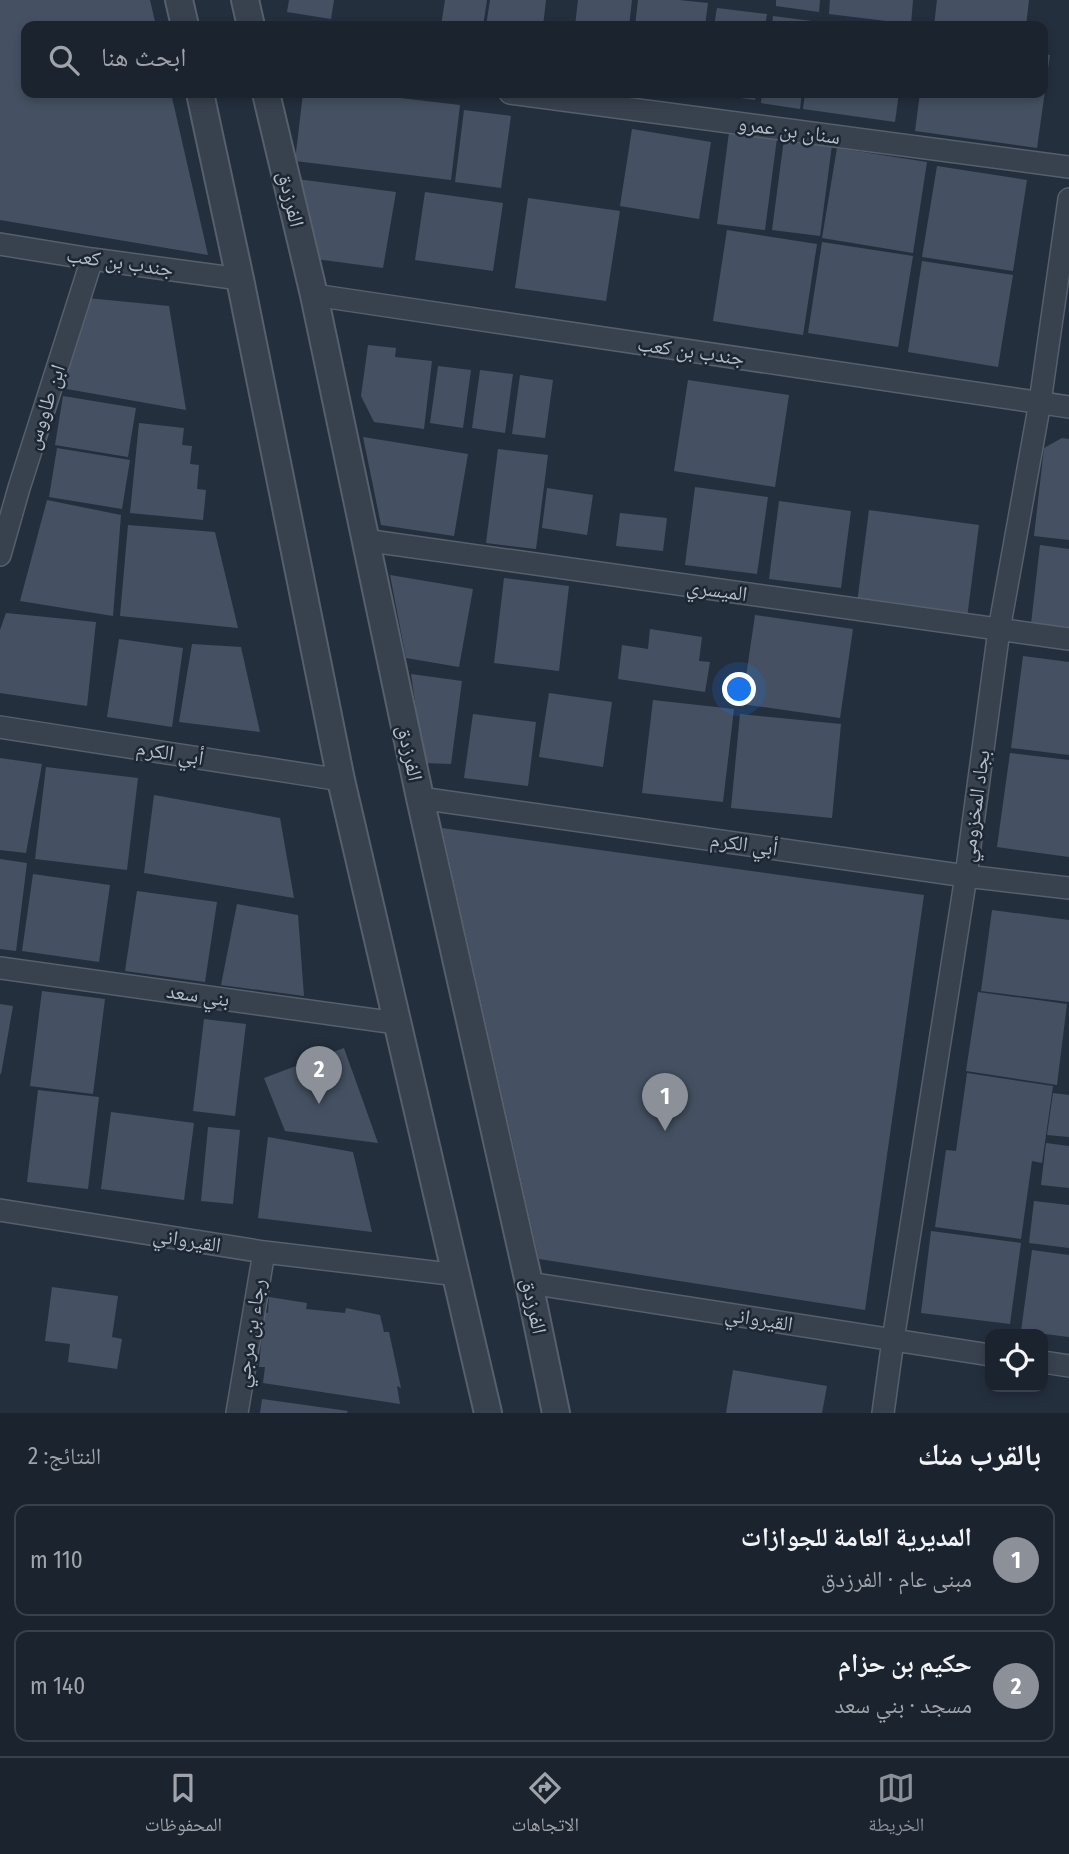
<!DOCTYPE html>
<html lang="ar">
<head>
<meta charset="utf-8">
<style>
	body { margin:0; font-family:"Fira Sans Condensed","Noto Naskh Arabic",sans-serif; background:#242b36; color:#f1f3f6; direction:rtl }
	.controls { position:absolute; right:21px; bottom:21px; display:grid; overflow:hidden; border-radius:14px; box-shadow:0 4px 10px #0003 }
	.controls button { width:63px; height:63px; display:grid; place-items:center; padding:0; border:0; border-bottom:2px solid #39404a; background:#1b232e; color:#f1f3f6; font:35px sans-serif }
	.you { position:absolute; left:740px; top:690px; width:24px; height:24px; margin:-18px; border:5px solid #fff; border-radius:50%; background:#1a73e8; box-shadow:0 0 0 10px #1a73e833 }
	.badge { display:grid; place-items:center; width:46px; height:46px; border-radius:50%; background:#8c9099; color:#fff; font-size:23px; font-weight:700 }
	.pin { position:absolute; translate:-50% -58px; filter:drop-shadow(0 2px 4px #0008) }
	.pin::after { content:''; position:absolute; top:37px; width:24px; height:21px; background:inherit; clip-path:polygon(0 0,100% 0,50% 100%) }
	.list { margin:0; padding:0; list-style:none }
	h2 { display:flex; justify-content:space-between; align-items:center; height:91px; margin:0; padding:0 28px; font-size:30px }
	h2 small { font-size:23px; font-weight:400; color:#a0a4aa }
	.list li { display:grid; grid-template-columns:46px 1fr auto; gap:21px; align-items:center; box-sizing:border-box; height:112px; margin:0 14px 14px; padding:0 14px; border:2px solid #39404a; border-radius:14px }
	.list b { display:block; font-size:26px; white-space:nowrap }
	.list p { margin:0; font-size:23px; white-space:nowrap; color:#a0a4aa }
	.list em { font-size:23px; font-style:normal; color:#a0a4aa }
	.icon { flex:none; width:38px; height:38px; fill:none; stroke:currentColor; stroke-width:2; stroke-linecap:round; stroke-linejoin:round }
	.map { position:relative; flex:none; width:1069px; height:1413px; overflow:hidden; direction:ltr }
	.search { position:absolute; background:#1b232e; box-shadow:0 4px 10px #0003; left:21px; right:21px; top:21px; height:77px; display:flex; align-items:center; gap:18px; box-sizing:border-box; padding:0 24px; border-radius:14px; color:#a0a4aa; font-size:26px }
	.sheet { height:343px; background:#1b232e }
	nav { display:flex; justify-content:space-around; align-items:center; box-sizing:border-box; height:98px; border-top:2px solid #39404a; background:#1b232e; font-size:19px; color:#a0a4aa }
	nav a { display:grid; justify-items:center; gap:4px }
	nav .on { color:#8c9099 }
	.map>svg:first-child { display:block }
	.building { fill:#455162 }
	.lines { fill:none; stroke-linecap:round; stroke-linejoin:round }
	.minor-casing { stroke:#565f6c; stroke-width:24 }
	.tertiary-casing { stroke:#565f6c; stroke-width:30 }
	.minor { stroke:#38414e; stroke-width:21 }
	.tertiary { stroke:#38414e; stroke-width:26 }
	.labels { text-anchor:middle; stroke-width:5; stroke-linejoin:round; paint-order:stroke }
	.street-label { font-size:21px; fill:#b4bcc9; stroke:#1d2633 }
</style>
</head>
<body>
<div class="map">
<svg width="1069" height="1413" viewBox="0 0 1069 1413">
	<rect width="100%" height="100%" fill="#242f3e"/>
	<path class="building" d="M0,0h150l6,26h-130v67h145l37,162 -208,-35z
		M289,0h45l-3,19 -44,-7z
		M445,0h42l-4,26h-42z
		M490,0h56l-3,26h-57z
		M578,0h54l-3,26h-54z
		M638,0h41l29,3 -3,23h-70z
		M776,0h44l-1,12 -43,-6z
		M830,0h83l-2,24 -82,-10z
		M937,0h92l-3,26h-92z
		M717,8l50,6 -2,12h-51z
		M773,16l39,5v5h-40z
		M1043,54l7,1 -13,93 -122,-17 5,-38h123z
		M303,93h55l102,12 -9,75 -156,-19z
		M710,93h46l-1,7 -45,-6z
		M762,93h40l-2,16 -39,-6z
		M805,93h94l-4,29 -92,-13z
		M464,110l47,6 -10,72 -46,-6z
		M632,129l79,13 -12,77 -79,-13z
		M729,132l48,6 -12,92 -48,-6z
		M784,139l48,6 -12,91 -48,-6z
		M837,148l90,14 -14,91 -91,-15z
		M937,166l90,14 -14,91 -91,-14z
		M297,179l99,13 -13,76 -67,-9z
		M425,192l78,11 -10,68 -78,-11z
		M528,198l92,13 -14,90 -91,-13z
		M727,230l90,14 -14,91 -90,-14z
		M822,242l91,14 -15,91 -90,-14z
		M922,261l91,14 -15,92 -90,-15z
		M87,298l82,8 17,104 -125,-22z
		M368,345l28,3 -1,9 37,4 -8,68 -50,-7 -13,-26z
		M438,366l33,4 -8,58 -33,-5z
		M480,370l33,4 -8,59 -33,-5z
		M520,375l33,5 -8,58 -33,-4z
		M688,380l101,15 -14,92 -101,-16z
		M63,396l73,12 -8,49 -73,-12z
		M139,423l45,5 -2,17 10,1 -2,18 9,1 -2,24 9,1 -3,30 -73,-7z
		M363,437l105,17 -14,82 -73,-11z
		M1062,438l7,1v101l-35,-4 10,-88z
		M57,448l73,12 -8,49 -73,-12z
		M498,449l50,6 -12,94 -50,-6z
		M695,487l73,10 -11,77 -72,-9z
		M547,488l46,7 -6,40 -45,-7z
		M47,500l74,15 -8,101 -93,-15z
		M779,501l72,10 -10,77 -72,-9z
		M869,510l110,15 -12,93 -110,-15z
		M620,513l47,5 -4,33 -47,-5z
		M128,525l87,7 23,96 -118,-12z
		M1040,545l29,4v80l-38,-5z
		M390,575l83,14 -14,78 -53,-9z
		M504,578l65,8 -10,85 -65,-8z
		M6,613l90,9 -9,84 -87,-13v-63z
		M755,615l98,14 -13,89 -98,-14z
		M650,629l52,8 -3,24 11,1 -5,30 -87,-13 4,-34 26,4z
		M119,639l64,9 -11,79 -65,-10z
		M192,644l49,3 19,85 -81,-10z
		M1023,656l46,6v93l-58,-7z
		M411,674l51,7 -11,83 -27,-1z
		M549,693l63,9 -9,65 -64,-10z
		M653,700l81,9 -11,93 -81,-9z
		M473,714l63,8 -8,64 -64,-8z
		M740,714l101,10 -9,94 -101,-10z
		M1010,753l59,7v97l-72,-10z
		M0,758l42,6 -16,89 -26,-3z
		M46,767l92,11 -11,92 -92,-11z
		M154,795l126,23 14,80 -150,-25z
		M442,828l482,67 -59,415 -326,-51z
		M0,859l27,4 -11,88 -16,-2z
		M33,874l77,11 -11,77 -77,-11z
		M137,891l80,11 -12,80 -80,-11z
		M237,904l61,11 6,81 -83,-11z
		M992,910l77,10v82l-88,-11z
		M42,991l63,8 -12,95 -63,-8z
		M978,992l89,12 -10,81 -91,-14z
		M0,1004l13,2 -12,68h-1z
		M204,1019l42,5 -11,92 -42,-5z
		M344,1048l34,95 -93,-12 -21,-53z
		M967,1073l86,13 -11,77 -10,-2 -11,78 -86,-12 11,-77 10,1z
		M38,1090l61,7 -11,92 -61,-7z
		M1053,1093l16,2v42l-22,-2z
		M111,1112l83,11 -10,77 -83,-11z
		M208,1127l32,3 -7,74 -32,-3z
		M268,1137l85,15 19,80 -114,-14z
		M1046,1143l23,3v42l-28,-3z
		M1034,1201l35,4v43l-40,-5z
		M931,1231l90,12 -11,81 -89,-11z
		M1032,1250l37,5v82l-48,-6z
		M52,1287l66,9 -6,41 10,2 -5,30 -49,-7 2,-18 -25,-3z
		M269,1297l38,6 -1,6 39,4 1,-5 34,7 4,17h5l12,56 -4,-2 3,18 -137,-21 2,-16h-6l5,-55 4,1z
		M733,1370l94,16 -5,27h-96z
		M262,1399l86,12 -1,2h-87z"/>
	<g class="lines">
		<defs>
			<path id="minor" d="M510,93l559,74
				M0,244l92,15 148,20
				M314,295l755,112
				M364,540l705,99
				M0,555l19,-67 73,-229
				M0,727l341,53
				M420,798l546,78 103,12
				M0,968l396,55
				M0,1210l264,42 194,23
				M529,1283l461,72
				M1043,1362l26,4
				M237,1413l27,-161
				M883,1413l10,-73 73,-464 33,-246 41,-228 29,-203"/>
			<path id="tertiary" d="M179,0l6,26
				M245,0l6,26
				M200,93l40,186 101,501 147,633
				M266,93l48,202 106,503 109,485 27,130"/>
		</defs>
		<use href="#minor" class="minor-casing"/>
		<use href="#tertiary" class="tertiary-casing"/>
		<use href="#minor" class="minor"/>
		<use href="#tertiary" class="tertiary"/>
	</g>
	<g class="labels">
		<g class="street-label">
			<text transform="translate(789 130) rotate(8)" y="7">سنان بن عمرو</text>
			<text transform="translate(291 199) rotate(77)" y="7">الفرزدق</text>
			<text transform="translate(120 262) rotate(8)" y="7">جندب بن كعب</text>
			<text transform="translate(691 351) rotate(8)" y="7">جندب بن كعب</text>
			<text transform="translate(45 407) rotate(-72)" y="7">ابن طاووس</text>
			<text transform="translate(717 590) rotate(8)" y="7">الميسري</text>
			<text transform="translate(170 753) rotate(9)" y="7">أبي الكرم</text>
			<text transform="translate(410 753) rotate(78)" y="7">الفرزدق</text>
			<text transform="translate(975 806) rotate(-82)" y="7">بجاد المخزومي</text>
			<text transform="translate(744 844) rotate(8)" y="7">أبي الكرم</text>
			<text transform="translate(198 995) rotate(8)" y="7">بني سعد</text>
			<text transform="translate(187 1240) rotate(9)" y="7">القيرواني</text>
			<text transform="translate(534 1306) rotate(78)" y="7">الفرزدق</text>
			<text transform="translate(759 1319) rotate(9)" y="7">القيرواني</text>
			<text transform="translate(250 1333) rotate(-81)" y="7">رجاء بن مرجي</text>
		</g>
	</g>
</svg>
<div class="controls">
<button><svg class="icon" aria-label="locate" viewBox="0 0 24 24"><circle cx="12" cy="12" r="6"/><path d="M12 2v4M12 18v4M2 12h4M18 12h4"/></svg></button>
</div>
<div class="you"></div>
<div class="pin badge" style="left:665px;top:1131px">1</div>
<div class="pin badge" style="left:319px;top:1104px">2</div>
<div class="search"><svg class="icon" aria-label="search" viewBox="0 0 24 24"><circle cx="10" cy="10" r="6"/><path d="M15 15l6 6"/></svg>ابحث هنا</div>
</div>
<section class="sheet">
<h2>بالقرب منك<small>النتائج: 2</small></h2>
<ul class="list">
<li><span class="badge">1</span><div><b>المديرية العامة للجوازات</b><p>مبنى عام · الفرزدق</p></div><em>110 m</em></li>
<li><span class="badge">2</span><div><b>حكيم بن حزام</b><p>مسجد · بني سعد</p></div><em>140 m</em></li>
</ul>
</section>
<nav>
<a class="on"><svg class="icon" aria-label="map" viewBox="0 0 24 24"><path d="M3 6l6-2 6 2 6-2v14l-6 2-6-2-6 2zM9 4v14M15 6v14"/></svg>الخريطة</a>
<a><svg class="icon" aria-label="directions" viewBox="0 0 24 24"><path d="M12 3l9 9-9 9-9-9zM9 14v-3h6M13 9l2 2-2 2"/></svg>الاتجاهات</a>
<a><svg class="icon" aria-label="saved" viewBox="0 0 24 24"><path d="M7 4h10v16l-5-4-5 4z"/></svg>المحفوظات</a>
</nav>
</body>
</html>
